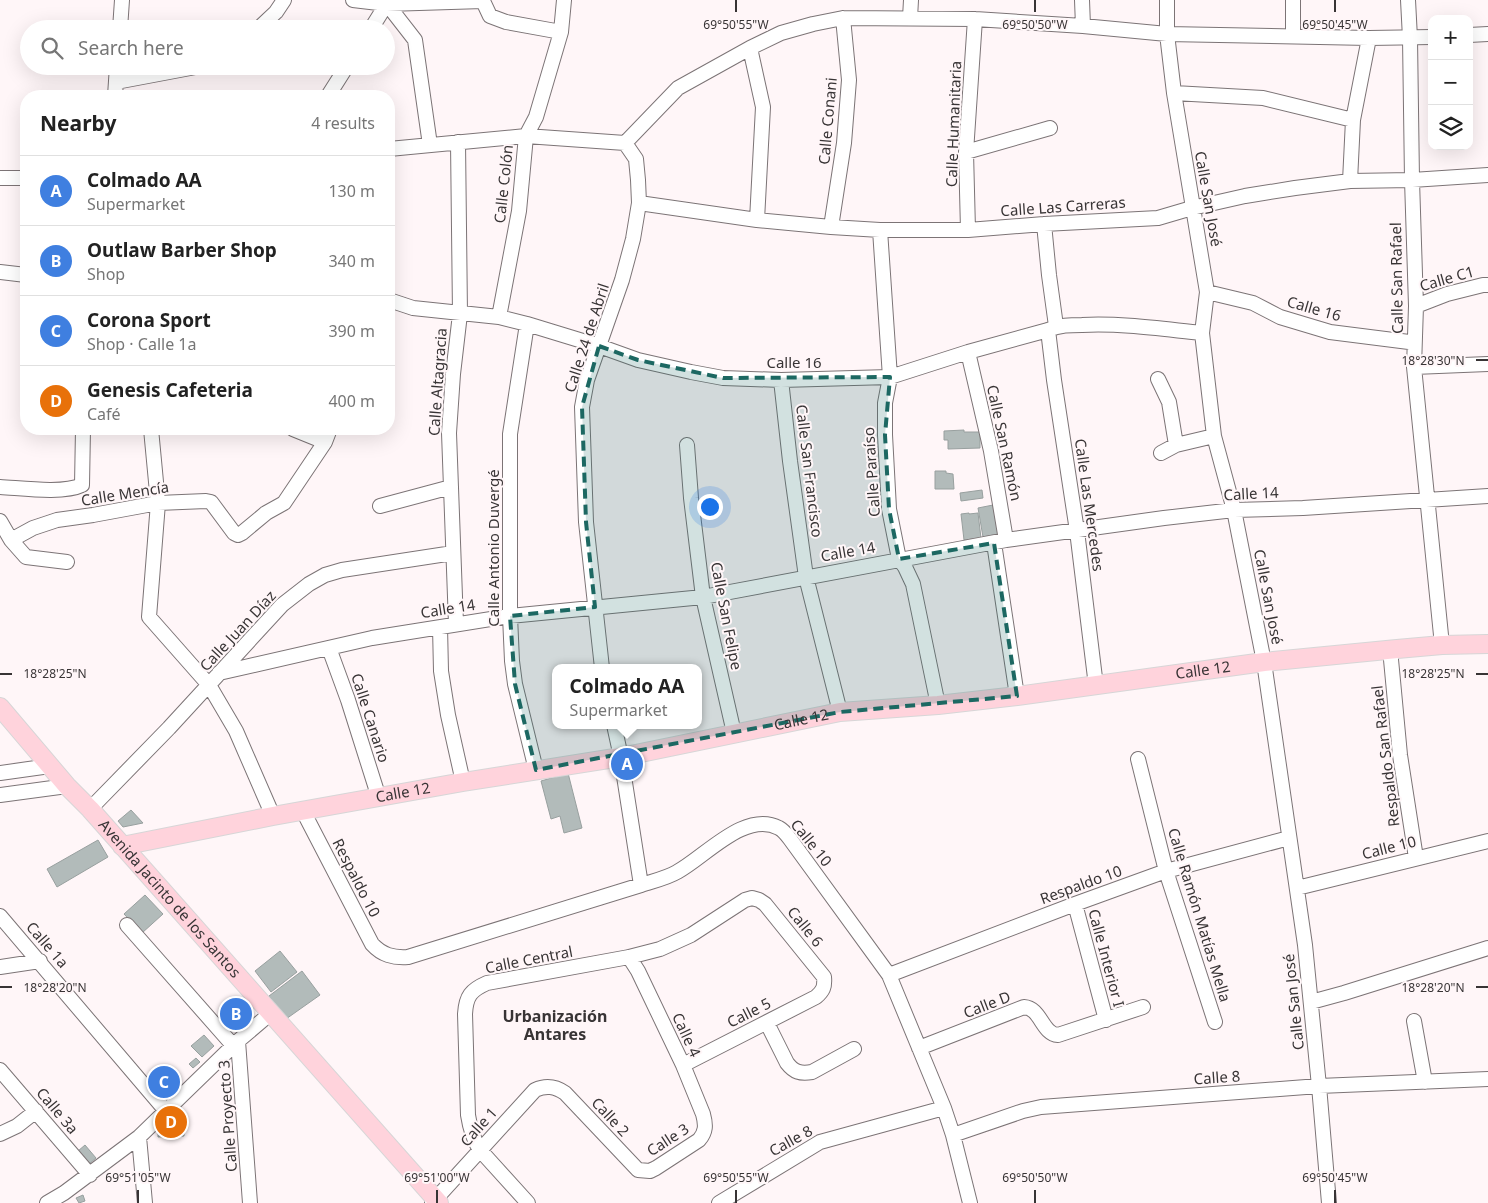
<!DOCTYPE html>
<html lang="en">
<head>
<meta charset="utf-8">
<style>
	body { margin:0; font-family:"Noto Sans",sans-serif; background:#f2f2f2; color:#222 }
	.controls { position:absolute; right:15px; top:15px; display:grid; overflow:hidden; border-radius:10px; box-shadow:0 5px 20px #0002 }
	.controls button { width:45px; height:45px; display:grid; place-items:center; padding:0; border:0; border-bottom:1px solid #e0e0e0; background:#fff; color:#222; font:25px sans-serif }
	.you { position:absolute; left:709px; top:506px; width:18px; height:18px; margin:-12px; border:4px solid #fff; border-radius:50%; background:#1a73e8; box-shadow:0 0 0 8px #1a73e833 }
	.badge { display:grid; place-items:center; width:32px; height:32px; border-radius:50%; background:#0f766e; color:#fff; font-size:16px; font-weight:700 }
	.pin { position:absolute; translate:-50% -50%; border:2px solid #fff; box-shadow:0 1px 5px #0006 }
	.popup { position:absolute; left:552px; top:664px; width:150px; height:65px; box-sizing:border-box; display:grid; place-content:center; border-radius:10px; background:#fff; filter:drop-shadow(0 1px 4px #0005); font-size:16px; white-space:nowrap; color:#767676 }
	.popup b { font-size:19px; color:#222 }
	.popup::after { content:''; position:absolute; left:50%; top:100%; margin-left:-10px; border:10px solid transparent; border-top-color:#fff }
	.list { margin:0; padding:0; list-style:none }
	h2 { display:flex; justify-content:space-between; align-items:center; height:65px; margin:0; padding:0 20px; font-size:21px }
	h2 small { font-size:16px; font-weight:400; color:#767676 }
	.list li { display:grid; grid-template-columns:32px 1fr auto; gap:15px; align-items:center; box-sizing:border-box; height:70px; padding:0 20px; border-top:1px solid #e0e0e0 }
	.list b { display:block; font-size:19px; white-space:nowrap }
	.list p { margin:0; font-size:16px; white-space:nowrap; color:#767676 }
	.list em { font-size:16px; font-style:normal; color:#767676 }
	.icon { flex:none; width:28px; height:28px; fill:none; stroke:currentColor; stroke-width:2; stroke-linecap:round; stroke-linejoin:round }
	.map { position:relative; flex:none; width:1488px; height:1203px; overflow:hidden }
	.search { position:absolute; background:#fff; box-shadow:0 5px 20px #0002; left:20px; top:20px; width:375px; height:55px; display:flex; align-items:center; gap:12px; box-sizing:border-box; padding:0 18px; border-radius:28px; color:#767676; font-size:19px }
	.panel { position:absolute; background:#fff; box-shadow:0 5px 20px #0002; left:20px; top:90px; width:375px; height:345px; border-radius:20px }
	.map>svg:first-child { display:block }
	.building { fill:#b2bbba; stroke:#98a09f }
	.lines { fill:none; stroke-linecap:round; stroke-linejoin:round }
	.minor-casing { stroke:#7c7476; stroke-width:16 }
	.major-casing { stroke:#d7d6d7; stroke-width:20 }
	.minor { stroke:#fff; stroke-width:14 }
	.major { stroke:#ffd3dc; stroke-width:18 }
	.marked { fill:#1c6862; fill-opacity:0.2; stroke:#1c6862; stroke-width:4; stroke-dasharray:10 6; stroke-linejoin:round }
	.ticks { fill:none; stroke:#383435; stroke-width:2 }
	.labels { text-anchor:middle; stroke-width:4; stroke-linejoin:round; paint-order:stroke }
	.street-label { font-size:15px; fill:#383435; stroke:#fff6f8 }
	.neighbourhood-label { font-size:16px; font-weight:bold; fill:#383435; stroke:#fff6f8 }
	.ticks-label { font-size:12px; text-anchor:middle; fill:#383435; stroke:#fff6f8; stroke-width:4; stroke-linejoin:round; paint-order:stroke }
</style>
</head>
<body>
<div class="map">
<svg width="1488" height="1203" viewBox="0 0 1488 1203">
	<rect width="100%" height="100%" fill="#fff6f8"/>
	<path class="building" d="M964,430v2h16v16l-32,1v-9h-4v-9z
		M935,471h11v2l7,1 1,15h-19z
		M982,490l1,8 -22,3 -1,-8z
		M993,505l5,29 -15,3 -5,-29z
		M969,513v1l9,-1 3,25 -17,2 -3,-26z
		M568,773l14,55 -18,5 -4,-17 -9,3 -10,-38z
		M131,810l12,13 -20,4 -5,-6z
		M98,840l10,17 -51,30 -10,-18z
		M145,895l18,19 -21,19 -18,-19z
		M280,951l17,21 -26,20 -16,-21z
		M302,971l18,24 -34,24 -17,-23z
		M237,1008l6,4 -8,9 -5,-4z
		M204,1035l10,11 -12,11 -11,-11z
		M196,1058l4,4 -7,6 -4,-4z
		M167,1075l5,6 -11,9 -5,-6z
		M173,1116h7v4h4v16l-26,1v-5h7v-8h3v-5h5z
		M85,1145l11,13 -7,6 -11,-13z
		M83,1195l2,6 -6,2 -3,-5z"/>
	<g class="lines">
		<defs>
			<path id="minor" d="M353,0l34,4 96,-3 7,15 16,6 55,10
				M1082,0l1,26
				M1167,0v34l7,59 33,199 -5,41 12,103 20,74 30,152 41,283 14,141 10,117
				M1408,0l2,38 2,142 4,126 -2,61 28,278
				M387,4l28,36 15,105
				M910,18l1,-18
				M120,29l2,-29
				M258,29l18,-17 8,-12
				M371,29l18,-29
				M1469,35l19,-1
				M1293,36v-36
				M750,48l13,59 -6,113
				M116,82l85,-16
				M1174,93l89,5 90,22
				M115,96l2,-30
				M328,96l19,-30
				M389,149l137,-13 99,7 53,-55 72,-40 31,-15 32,-9 30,-6 132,1 108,7 84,8 202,4 63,-1
				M966,152l84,-24
				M0,178h26
				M1350,181l3,-61 16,-82
				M639,203l118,17 74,7 49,3h88l76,-6 114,-6 34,-10 53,-12 50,-8 55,-7 62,-1 76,-5
				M1044,224l5,51 7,51
				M831,227l13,-84 5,-63 -6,-62
				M880,230l10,147 -5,26v32l4,74 10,50 6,8 8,17 25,121
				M968,230l-2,-78 9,-133
				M0,272l26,3
				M1207,292l46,11 27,14 50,15 79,10 5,3
				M389,300l24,8 86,9 28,7 72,22 39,14 53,12 32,6 58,2 109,-3 78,-25 80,-22c11,-5 23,-5 34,-5 40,-2 80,4 120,8
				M1416,306l31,-12 36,-9h5
				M499,317l20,-106 7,-75 10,-19 25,-85 3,-32
				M527,324l-17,110v182l2,45 3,23 21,86
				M1048,330l6,50 23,151 19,155
				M968,352l23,99 15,89
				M1414,367l74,-3
				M1158,379l11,23 7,43
				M781,380l9,81 16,116 34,135
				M151,429l7,74 -9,114 60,68 27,46 37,85
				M293,429l32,13
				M687,445l4,53 12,99 31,136
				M1161,453l15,-8 38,-9
				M0,487c21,1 63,7 82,-2l1,-56
				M380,506l71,-19
				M0,521l11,19 15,17 41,5
				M11,540l22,-12 24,-8 36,-5 65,-12 48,-2 5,1 23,31 4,2 4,-2 24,-20 18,-10 41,-61 5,-13
				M994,543l23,153
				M456,624l-7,-191 4,-59 7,-60 -2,-172
				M440,627l1,44 7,44 15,67
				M329,648l19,52 31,98
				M1390,649l10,106 16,103
				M602,668l-16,-146 -4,-115 5,-27 35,-100 11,-41 6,-36 -1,-23 -2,-21 -11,-16
				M219,673l153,-35 138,-22 193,-19 303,-57 158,-22 70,-8 69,-2 185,-12
				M614,725l7,32 20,128
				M1138,759l28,112 49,151
				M0,773l50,-7
				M0,795l67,-9
				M90,809l79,-81 113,-123 27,-21 16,-9 17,-5 111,-17
				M303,811l69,133c10,11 21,14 36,13l233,-72c12,-4 26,-7 36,-13 28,-15 68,-62 102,-44 4,2 8,7 11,11l99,136 55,133 9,27 17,68
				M1297,888l191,-47
				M1075,904l31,116
				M0,916l166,195
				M127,925l104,118 7,-2 12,162
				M0,967l40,-6
				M889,975l186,-71 91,-33 123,-33
				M1311,1002l33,-9 144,-45
				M1414,1021l11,61
				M767,1023l20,40c7,9 13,11 25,9l42,-23
				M919,1048l105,-41c17,1 18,27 34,28l85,-28
				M0,1070l90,105
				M0,1134l17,-8 19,-15
				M953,1135l70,-24 18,-4 278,-21 169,-7
				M139,1137l6,66
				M47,1203l17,-10 75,-56 99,-96 33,-28
				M432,1203l103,-113c11,-5 20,-4 30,3l73,77 12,1 6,-3 43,-28c7,-8 7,-15 4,-26l-20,-49 -45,-94 -9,-14
				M528,1203l-48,-53c-7,-11 -10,-22 -12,-35l-3,-101c1,-18 6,-24 22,-31l142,-26 31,-8 31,-14 54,-35 7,-2 7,2 6,4 59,73c1,10 -1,14 -8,20l-133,68
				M719,1203l101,-61 124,-34"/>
			<g id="major">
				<path id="s1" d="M0,707l67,79 23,23 349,394"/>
				<path id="s2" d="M122,846l151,-30 190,-34 158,-25 219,-45 98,-7 79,-9 247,-34 133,-13 45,-4 46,-1"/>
			</g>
		</defs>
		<use href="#minor" class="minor-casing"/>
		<use href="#major" class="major-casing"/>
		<use href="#minor" class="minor"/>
		<use href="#major" class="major"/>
	</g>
	<path class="marked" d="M599,346l39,14 85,18 167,-1 -5,58 4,74 10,50 95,-16 23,153 -177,16 -304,58 -21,-86 -5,-68 85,-9 -9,-85 -4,-115z"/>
	<path class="ticks" d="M736,0v12M1035,0v12M1335,0v12M1476,360h12M0,674h12M1476,674h12M0,987h12M1476,987h12M138,1190v13M437,1190v13M736,1190v13M1035,1190v13M1335,1190v13"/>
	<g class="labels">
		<g class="street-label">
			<text transform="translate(828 121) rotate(-85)" y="5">Calle Conani</text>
			<text transform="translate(954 124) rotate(-88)" y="5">Calle Humanitaria</text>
			<text transform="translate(504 184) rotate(-84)" y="5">Calle Colón</text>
			<text transform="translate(1208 199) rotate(80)" y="5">Calle San José</text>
			<text transform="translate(1063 207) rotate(-4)" y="5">Calle Las Carreras</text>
			<text transform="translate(1397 278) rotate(-91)" y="5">Calle San Rafael</text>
			<text transform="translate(1447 279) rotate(-16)" y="5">Calle C1</text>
			<text transform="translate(1314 309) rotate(16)" y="5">Calle 16</text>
			<text transform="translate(587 338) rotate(-72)" y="5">Calle 24 de Abril</text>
			<text x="794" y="368">Calle 16</text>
			<text transform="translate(438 382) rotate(-86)" y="5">Calle Altagracia</text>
			<text transform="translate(1004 443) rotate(78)" y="5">Calle San Ramón</text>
			<text transform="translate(809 471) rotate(83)" y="5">Calle San Francisco</text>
			<text transform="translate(872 472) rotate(-94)" y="5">Calle Paraíso</text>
			<text transform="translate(125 494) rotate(-9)" y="5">Calle Mencía</text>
			<text transform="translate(1251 494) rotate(-3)" y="5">Calle 14</text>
			<text transform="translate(1089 505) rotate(82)" y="5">Calle Las Mercedes</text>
			<text transform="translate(494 548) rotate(-90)" y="5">Calle Antonio Duvergé</text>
			<text transform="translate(848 552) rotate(-10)" y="5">Calle 14</text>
			<text transform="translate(1268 597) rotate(79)" y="5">Calle San José</text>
			<text transform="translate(448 609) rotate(-9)" y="5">Calle 14</text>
			<text transform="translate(726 616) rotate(79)" y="5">Calle San Felipe</text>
			<text transform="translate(238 631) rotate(-47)" y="5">Calle Juan Díaz</text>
			<text dy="5" stroke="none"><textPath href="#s2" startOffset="1096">Calle 12</textPath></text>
			<text transform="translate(370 718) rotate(72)" y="5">Calle Canario</text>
			<text dy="5" stroke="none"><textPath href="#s2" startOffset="691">Calle 12</textPath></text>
			<text transform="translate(1386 756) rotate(-97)" y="5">Respaldo San Rafael</text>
			<text dy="5" stroke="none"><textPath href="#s2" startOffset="286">Calle 12</textPath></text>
			<text transform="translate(811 843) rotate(51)" y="5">Calle 10</text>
			<text transform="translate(1389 848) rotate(-14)" y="5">Calle 10</text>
			<text transform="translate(356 878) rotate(63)" y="5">Respaldo 10</text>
			<text transform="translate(1081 885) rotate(-20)" y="5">Respaldo 10</text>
			<text dy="5" stroke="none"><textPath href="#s1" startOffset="256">Avenida Jacinto de los Santos</textPath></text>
			<text transform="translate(1199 915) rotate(73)" y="5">Calle Ramón Matías Mella</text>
			<text transform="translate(805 927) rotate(51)" y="5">Calle 6</text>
			<text transform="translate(47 945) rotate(49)" y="5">Calle 1a</text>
			<text transform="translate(1106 958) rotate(75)" y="5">Calle Interior I</text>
			<text transform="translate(529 960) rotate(-11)" y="5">Calle Central</text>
			<text transform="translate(1294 1002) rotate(-96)" y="5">Calle San José</text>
			<text transform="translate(987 1005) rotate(-21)" y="5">Calle D</text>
			<text transform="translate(749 1013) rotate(-27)" y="5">Calle 5</text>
			<text transform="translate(686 1035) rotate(65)" y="5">Calle 4</text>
			<text transform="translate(1217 1078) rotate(-4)" y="5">Calle 8</text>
			<text transform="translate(57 1111) rotate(50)" y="5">Calle 3a</text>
			<text transform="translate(228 1116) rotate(-94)" y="5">Calle Proyecto 3</text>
			<text transform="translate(610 1117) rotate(47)" y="5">Calle 2</text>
			<text transform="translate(479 1127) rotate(-48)" y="5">Calle 1</text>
			<text transform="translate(668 1140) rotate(-33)" y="5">Calle 3</text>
			<text transform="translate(791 1141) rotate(-29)" y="5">Calle 8</text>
		</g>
		<g class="neighbourhood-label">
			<text x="555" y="1022">Urbanización<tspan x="555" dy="18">Antares</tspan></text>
		</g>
	</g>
	<g class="ticks-label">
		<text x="736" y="29">69°50'55"W</text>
		<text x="1035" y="29">69°50'50"W</text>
		<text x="1335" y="29">69°50'45"W</text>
		<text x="1433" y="365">18°28'30"N</text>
		<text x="55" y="678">18°28'25"N</text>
		<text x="1433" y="678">18°28'25"N</text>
		<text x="55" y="992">18°28'20"N</text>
		<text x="1433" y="992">18°28'20"N</text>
		<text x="138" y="1182">69°51'05"W</text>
		<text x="437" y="1182">69°51'00"W</text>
		<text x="736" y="1182">69°50'55"W</text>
		<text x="1035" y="1182">69°50'50"W</text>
		<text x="1335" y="1182">69°50'45"W</text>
	</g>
</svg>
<div class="controls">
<button>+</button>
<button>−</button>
<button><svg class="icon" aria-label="layers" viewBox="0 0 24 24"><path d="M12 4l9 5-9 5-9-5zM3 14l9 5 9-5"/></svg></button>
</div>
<div class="you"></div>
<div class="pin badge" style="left:627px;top:764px;background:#3f7fe0">A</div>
<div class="popup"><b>Colmado AA</b>Supermarket</div>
<div class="pin badge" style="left:236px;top:1014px;background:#3f7fe0">B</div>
<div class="pin badge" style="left:164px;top:1082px;background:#3f7fe0">C</div>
<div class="pin badge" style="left:171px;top:1122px;background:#e8710a">D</div>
<div class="search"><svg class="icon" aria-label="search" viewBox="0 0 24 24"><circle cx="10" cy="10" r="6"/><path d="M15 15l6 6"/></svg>Search here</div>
<section class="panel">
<h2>Nearby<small>4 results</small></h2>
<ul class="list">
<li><span class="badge" style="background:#3f7fe0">A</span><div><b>Colmado AA</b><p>Supermarket</p></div><em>130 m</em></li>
<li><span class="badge" style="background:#3f7fe0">B</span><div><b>Outlaw Barber Shop</b><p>Shop</p></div><em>340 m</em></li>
<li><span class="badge" style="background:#3f7fe0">C</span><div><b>Corona Sport</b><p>Shop · Calle 1a</p></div><em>390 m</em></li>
<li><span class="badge" style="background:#e8710a">D</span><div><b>Genesis Cafeteria</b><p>Café</p></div><em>400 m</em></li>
</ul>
</section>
</div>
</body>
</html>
